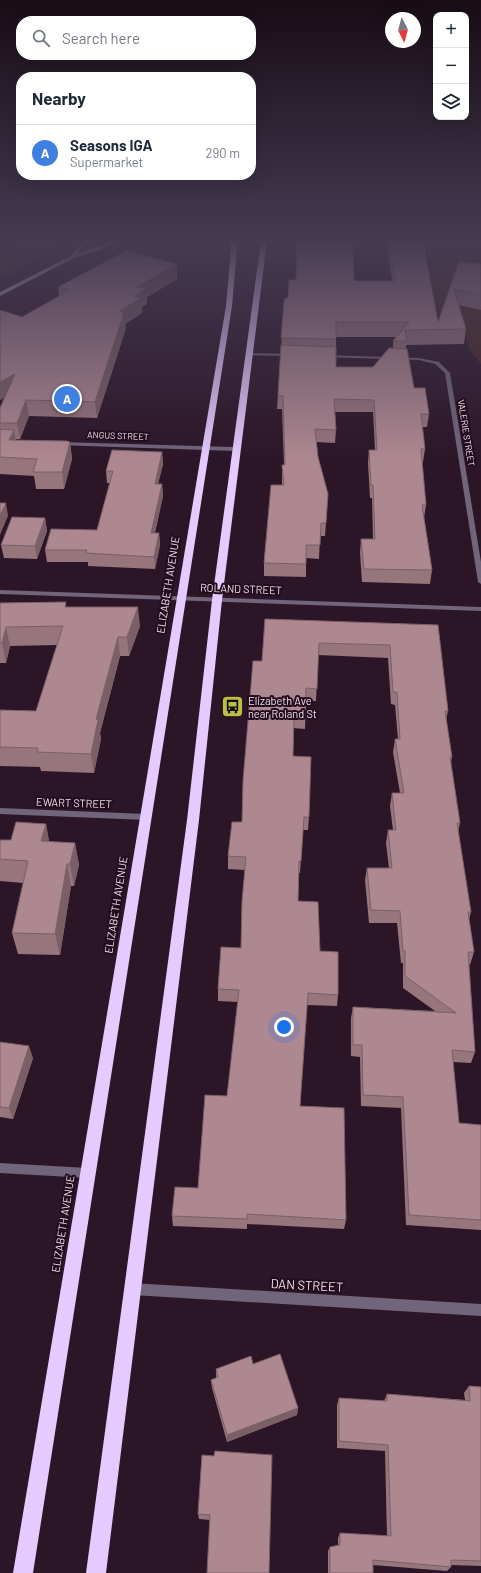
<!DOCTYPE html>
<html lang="en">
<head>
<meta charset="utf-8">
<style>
	body { margin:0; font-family:Barlow,sans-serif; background:#f6f6f7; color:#1f2937 }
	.controls { position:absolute; right:12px; top:12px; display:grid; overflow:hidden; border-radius:8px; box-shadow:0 4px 16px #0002 }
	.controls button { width:36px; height:36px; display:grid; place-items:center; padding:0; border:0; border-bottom:1px solid #e0e1e3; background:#fff; color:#1f2937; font:20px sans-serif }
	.compass { position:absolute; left:385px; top:12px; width:36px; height:36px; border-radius:50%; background:#fff; box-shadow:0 4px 16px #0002; rotate:174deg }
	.you { position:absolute; left:284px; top:1027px; width:14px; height:14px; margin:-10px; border:3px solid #fff; border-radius:50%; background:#1a73e8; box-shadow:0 0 0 6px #1a73e833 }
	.badge { display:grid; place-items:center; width:26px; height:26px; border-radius:50%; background:#7c3aed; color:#fff; font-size:13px; font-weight:700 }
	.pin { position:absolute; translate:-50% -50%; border:2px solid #fff; box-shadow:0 1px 4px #0006 }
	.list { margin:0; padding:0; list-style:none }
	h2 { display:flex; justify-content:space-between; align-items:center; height:52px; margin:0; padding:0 16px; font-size:17px }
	h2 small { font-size:13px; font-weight:400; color:#747a83 }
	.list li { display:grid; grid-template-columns:26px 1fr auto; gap:12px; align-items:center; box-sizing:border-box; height:56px; padding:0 16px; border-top:1px solid #e0e1e3 }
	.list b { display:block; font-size:15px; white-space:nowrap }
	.list p { margin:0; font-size:13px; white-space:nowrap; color:#747a83 }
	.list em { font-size:13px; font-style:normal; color:#747a83 }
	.icon { flex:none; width:22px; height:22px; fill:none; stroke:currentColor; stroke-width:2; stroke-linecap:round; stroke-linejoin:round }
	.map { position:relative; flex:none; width:481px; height:1573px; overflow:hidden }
	.search { position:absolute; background:#fff; box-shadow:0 4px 16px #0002; left:16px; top:16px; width:240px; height:44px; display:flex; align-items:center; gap:10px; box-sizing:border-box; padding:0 14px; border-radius:16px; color:#747a83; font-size:15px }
	.panel { position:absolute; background:#fff; box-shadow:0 4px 16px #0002; left:16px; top:72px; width:240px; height:108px; border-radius:16px }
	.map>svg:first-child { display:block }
	.green { fill:#462823 }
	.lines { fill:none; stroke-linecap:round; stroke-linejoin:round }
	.street { fill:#70657a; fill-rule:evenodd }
	.primary { fill:#c4aed9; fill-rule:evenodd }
	.highway { fill:#e5caff; fill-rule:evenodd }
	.wall { fill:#96757d; fill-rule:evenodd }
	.shaded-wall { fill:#7a5f66 }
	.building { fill:#ae8891; stroke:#7a5f66 }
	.labels { text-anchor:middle; stroke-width:4; stroke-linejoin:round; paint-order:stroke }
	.far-street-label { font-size:9px; fill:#efdeea; stroke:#220c1e }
	.street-label { font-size:11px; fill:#efdeea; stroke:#220c1e }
	.poi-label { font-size:11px; fill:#efdeea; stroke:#220c1e; text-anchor:start }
	.near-street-label { font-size:13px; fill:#efdeea; stroke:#220c1e }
</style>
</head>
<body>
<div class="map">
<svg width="481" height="1573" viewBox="0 0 481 1573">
	<rect width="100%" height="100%" fill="#2c1527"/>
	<path class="green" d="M30,241h39l-69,38v-25z
		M427,241h54v123l-12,-15 -8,-34 -27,-1z"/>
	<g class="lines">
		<path class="street" d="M246,353l45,1 2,1 -2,1 -43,-1 -2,-1z
			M323,355l96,3 20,4 11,11 31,189v22l-3,-2 -33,-209 -10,-9 -16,-4 -94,-3h-2z
			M59,442l176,5 3,2 -3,2 -178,-6 -1,-1z
			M0,590l481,17v4l-481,-17z
			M0,808l146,6 3,1 1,2 -1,2 -3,1 -146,-6z
			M0,1163l88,5 4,1 1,4 -1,4 -4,1 -88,-5z
			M132,1283l349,21v12l-349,-21 -4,-2 -2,-4 2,-4z"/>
		<path class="primary" d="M84,241h6l-14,13c9,-3 33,-14 41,-13l-12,7 -33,11 -72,37v-4l69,-35z"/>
		<path class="highway" d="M229,241h6l2,8 -5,57 -199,1267h-20l213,-1267 5,-57z
			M261,241h6l-45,359 -23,220 -93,753h-20l101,-753 25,-220z"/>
	</g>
	<path class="wall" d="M387,241h36l15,81 21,-60 22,2v46l-22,-5 7,24 -2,15 -58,1v4l8,39 15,26 -2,13h-5l3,22 -2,13h-1l4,43 -2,13 8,52 -2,14 -68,-2 -2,-29 1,-14h12l-1,-41h-2l-2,-35 1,-13h6l-2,-38h-38l1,18 -1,13 -19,-1 2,15 10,37 -3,42h-5l-1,23 -13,-1v19l-42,-1v-13l18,-78v-20h2l-2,-56h-5l7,-107 4,-4 66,-17h38zM336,337h60l-3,4v7l-20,19h-37z
		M177,279l-30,18v7l-5,3v6l-17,11 1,4 -29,90 -68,-2 -9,23h-4v1l54,2 2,17 -8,30h-28l-2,-13 -34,-2v-67l5,-10 -5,3v-90l22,7 37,-21 -1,-9z
		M162,452l1,12 -5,20h4l1,12 -8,37h4l1,12 -5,24 -67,-3v-4h-41l-2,-12 52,-20 13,-47h-3l-1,-12z
		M45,518l2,13 -10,28 -33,-1 -3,-13z
		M66,602v5l74,19 -11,30h-9l-20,77 1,6 -7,34 -53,-2 -1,-4 -40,-1v-56l36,1 21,-66 -47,1 -4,17h-6v-60z
		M265,619l173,6 10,86 -2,9 6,37 -1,6 9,60 -2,9 13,80 -2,7 5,33 -4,13 -1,-1 6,88 -4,11 -18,-1 6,61 22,2v105l-75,-5 -5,-117 -40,-2 -1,-49 -9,-1v-38l2,-11 82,4 -32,-23v-25h-2l-4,-40h-28l-4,-43 2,-12h22l-3,-25 2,-13h5l-3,-24 2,-13h8l-7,-41 2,-13h3l-3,-34 -4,-1 -3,-46 -70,-3 -2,46h-10l-1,28 -12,-1v28l16,61 -1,13h-5l-3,43h-1l-1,28 22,50 18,44 -1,11 -30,-1 -7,101 46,114 -2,9 -97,-5v5l-74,-3 -1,-10 26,-28 29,-92 11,-94 -20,-1v-12l23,-41 4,-78 -17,-1v-13l14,-34 20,-161z
		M46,824l3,18 26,1 4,22 -5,21h-3l-11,69 -42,-1 -6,-21 11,-50 -23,-2v-41h11z
		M0,1042l33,16 -20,61 -13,-2z
		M253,1364l45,44 -1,7 -70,27 -15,-54 -1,-8 5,-2v-9z
		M469,1386l12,1v179l-30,-1v2l-4,4 -74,-6v8h-45v-22l2,-4 8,-2v-7l2,-5 47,3 -2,-85 -48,-3v-43l2,-7 45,3 3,-7 78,6 -1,-7z
		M214,1456l-4,64 -11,-1 -1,-5z"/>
	<path class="shaded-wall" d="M177,264v15l-30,18v7l-5,3v6l-17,11 1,4 -29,90 -2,-16 25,-91 14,-15 3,-9z
		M15,374l3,16 -18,10v-18z
		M26,400l3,16 -9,23 -3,-16z
		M14,430l3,16 -8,-6z
		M70,442l2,17 -8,30 -2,-17z
		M162,452l1,12 -8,32v-12z
		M162,484l1,12 -11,49 -1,-12z
		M6,503l2,13 -8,19v-19z
		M45,518l2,13 -10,28 -2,-13z
		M159,533l1,12 -5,24 -1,-12z
		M138,607l2,19 -11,30 -2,-19z
		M6,627l4,19 -4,17 -4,-20z
		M118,637l2,19 -20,77 1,6 -7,34 -3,-19 5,-35z
		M46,824l4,22 -9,-5z
		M75,843l4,22 -5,21 -4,-22z
		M67,864l4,22 -11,69 -5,-21z
		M29,1046l4,12 -20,61 -4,-11z
		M298,1408l-1,7 -70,27v-7z"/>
	<path class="building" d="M297,241h56l1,40h41l-5,-40h33l15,81 21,-60 22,2v31l-27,-6 12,40 -61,1 2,11h-14l16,-19h-73v17l-55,-1 3,-36 1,-4h3l1,-18h7z
		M126,251l51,13 -40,23 9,2 -12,7 7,2 -21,13 4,2 -29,89 -69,-2 -9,23h-17v-15l15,-34 -15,8v-72l22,7 48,-27 -12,-3z
		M281,345l55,2v20h37l16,-19 18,1 7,39h11l4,26h-8l4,35h-4l5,56h-4l10,65 -68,-1 -3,-30h14l-2,-54h-2l-2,-35h8l-3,-50 -40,-1 2,31 -21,-1 3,28 10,37 -2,29h-5l-1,22h-14v19l-42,-1 7,-78h13l-2,-20h3l-2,-69h-5z
		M0,429l14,1 -5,10 58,1 3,1 -8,30h-29l4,-13 -37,-2z
		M112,450l50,2 -7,32h7l-11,49h8l-5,24 -68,-4 1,-3h-42l6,-21 46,1 16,-59h-7z
		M0,503h6l-6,13z
		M12,517l33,1 -10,28 -34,-1z
		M66,602l-1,5h73l-11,30h-9l-22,82 2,1 -7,34 -54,-2 1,-4 -38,-1v-37l36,1 27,-85 -57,1 -4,16h-2v-40z
		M265,619l173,6 10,86h-3l7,46h-2l10,66h-3l14,89h-3l6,40h-6l7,100 -23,-2 7,73 22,2v95l-72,-5 -6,-118 -40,-2 -1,-50h-9v-38l103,6 -51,-37v-25h-2l-3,-40 -29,-1 -4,-42h25l-4,-38h8l-4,-37h12l-9,-54h5l-3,-47h-4l-3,-47 -71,-2 -2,46 -11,-1 -1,28 -11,-1 -1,41 18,1 -2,60h-5l-3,44h-2l-1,40 20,1 2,49 18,1v43l-30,-2 -8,113 44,2 2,112 -99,-6v5l-75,-3 3,-29 23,1 7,-93 22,1 12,-106 -21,-1 3,-42 20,1 1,-47 4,-44 -18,-1 4,-34h10l1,-41 10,-120h9z
		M16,822l30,2 -5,17 34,2 -5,21h-3l-12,70 -43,-1 16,-72 -28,-2v-19h11z
		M0,1042l29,4 -20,62 -9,-1z
		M280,1354l18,54 -71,27 -16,-55 7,-3 -2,-8 35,-13 2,8z
		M469,1386l12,1v174l-30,-1v7l-78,-7v13h-43v-26l10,-2v-12l51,3 -3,-91 -49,-4v-43l48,3v-7l83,7z
		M215,1451l57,4 -3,118h-62l3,-58 -12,-1 4,-59 12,1z"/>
	<linearGradient id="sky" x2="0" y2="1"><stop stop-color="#180c15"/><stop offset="0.52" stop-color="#453b52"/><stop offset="1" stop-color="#453b52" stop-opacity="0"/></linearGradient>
	<rect width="481" height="461" fill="url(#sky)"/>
	<defs>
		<symbol id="bus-square" viewBox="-11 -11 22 22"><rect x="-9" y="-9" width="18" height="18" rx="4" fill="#bdbf43" stroke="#220c1e"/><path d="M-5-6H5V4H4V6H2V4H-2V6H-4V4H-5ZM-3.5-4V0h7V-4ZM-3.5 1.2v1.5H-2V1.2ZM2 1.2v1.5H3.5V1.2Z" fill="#111"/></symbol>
	</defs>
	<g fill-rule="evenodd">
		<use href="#bus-square" x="220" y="694" width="25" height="25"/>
	</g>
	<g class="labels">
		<g class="far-street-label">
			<text transform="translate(466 433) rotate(81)" y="3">VALERIE STREET</text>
			<text transform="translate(118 436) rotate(2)" y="3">ANGUS STREET</text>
		</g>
		<g class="street-label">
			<text transform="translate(168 585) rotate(-81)" y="4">ELIZABETH AVENUE</text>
			<text transform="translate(241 589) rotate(2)" y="4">ROLAND STREET</text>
			<text transform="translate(74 803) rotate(2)" y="4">EWART STREET</text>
			<text transform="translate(116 905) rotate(-81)" y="4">ELIZABETH AVENUE</text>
			<text transform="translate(63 1224) rotate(-81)" y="4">ELIZABETH AVENUE</text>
		</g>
		<g class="poi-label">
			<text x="248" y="705">Elizabeth Ave<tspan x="248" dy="13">near Roland St</tspan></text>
		</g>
		<g class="near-street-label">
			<text transform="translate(307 1285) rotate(3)" y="5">DAN STREET</text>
		</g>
	</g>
</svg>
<div class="controls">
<button>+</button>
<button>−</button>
<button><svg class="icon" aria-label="layers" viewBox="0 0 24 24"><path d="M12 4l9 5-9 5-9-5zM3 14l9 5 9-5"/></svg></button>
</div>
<svg class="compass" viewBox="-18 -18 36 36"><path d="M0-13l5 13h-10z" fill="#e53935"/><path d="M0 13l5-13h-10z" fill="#747a83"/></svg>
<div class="you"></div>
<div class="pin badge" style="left:67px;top:399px;background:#3f7fe0">A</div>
<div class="search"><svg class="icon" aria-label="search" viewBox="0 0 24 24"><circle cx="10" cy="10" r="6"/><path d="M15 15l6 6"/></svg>Search here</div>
<section class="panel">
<h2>Nearby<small></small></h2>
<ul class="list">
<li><span class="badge" style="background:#3f7fe0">A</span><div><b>Seasons IGA</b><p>Supermarket</p></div><em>290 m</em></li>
</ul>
</section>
</div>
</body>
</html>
